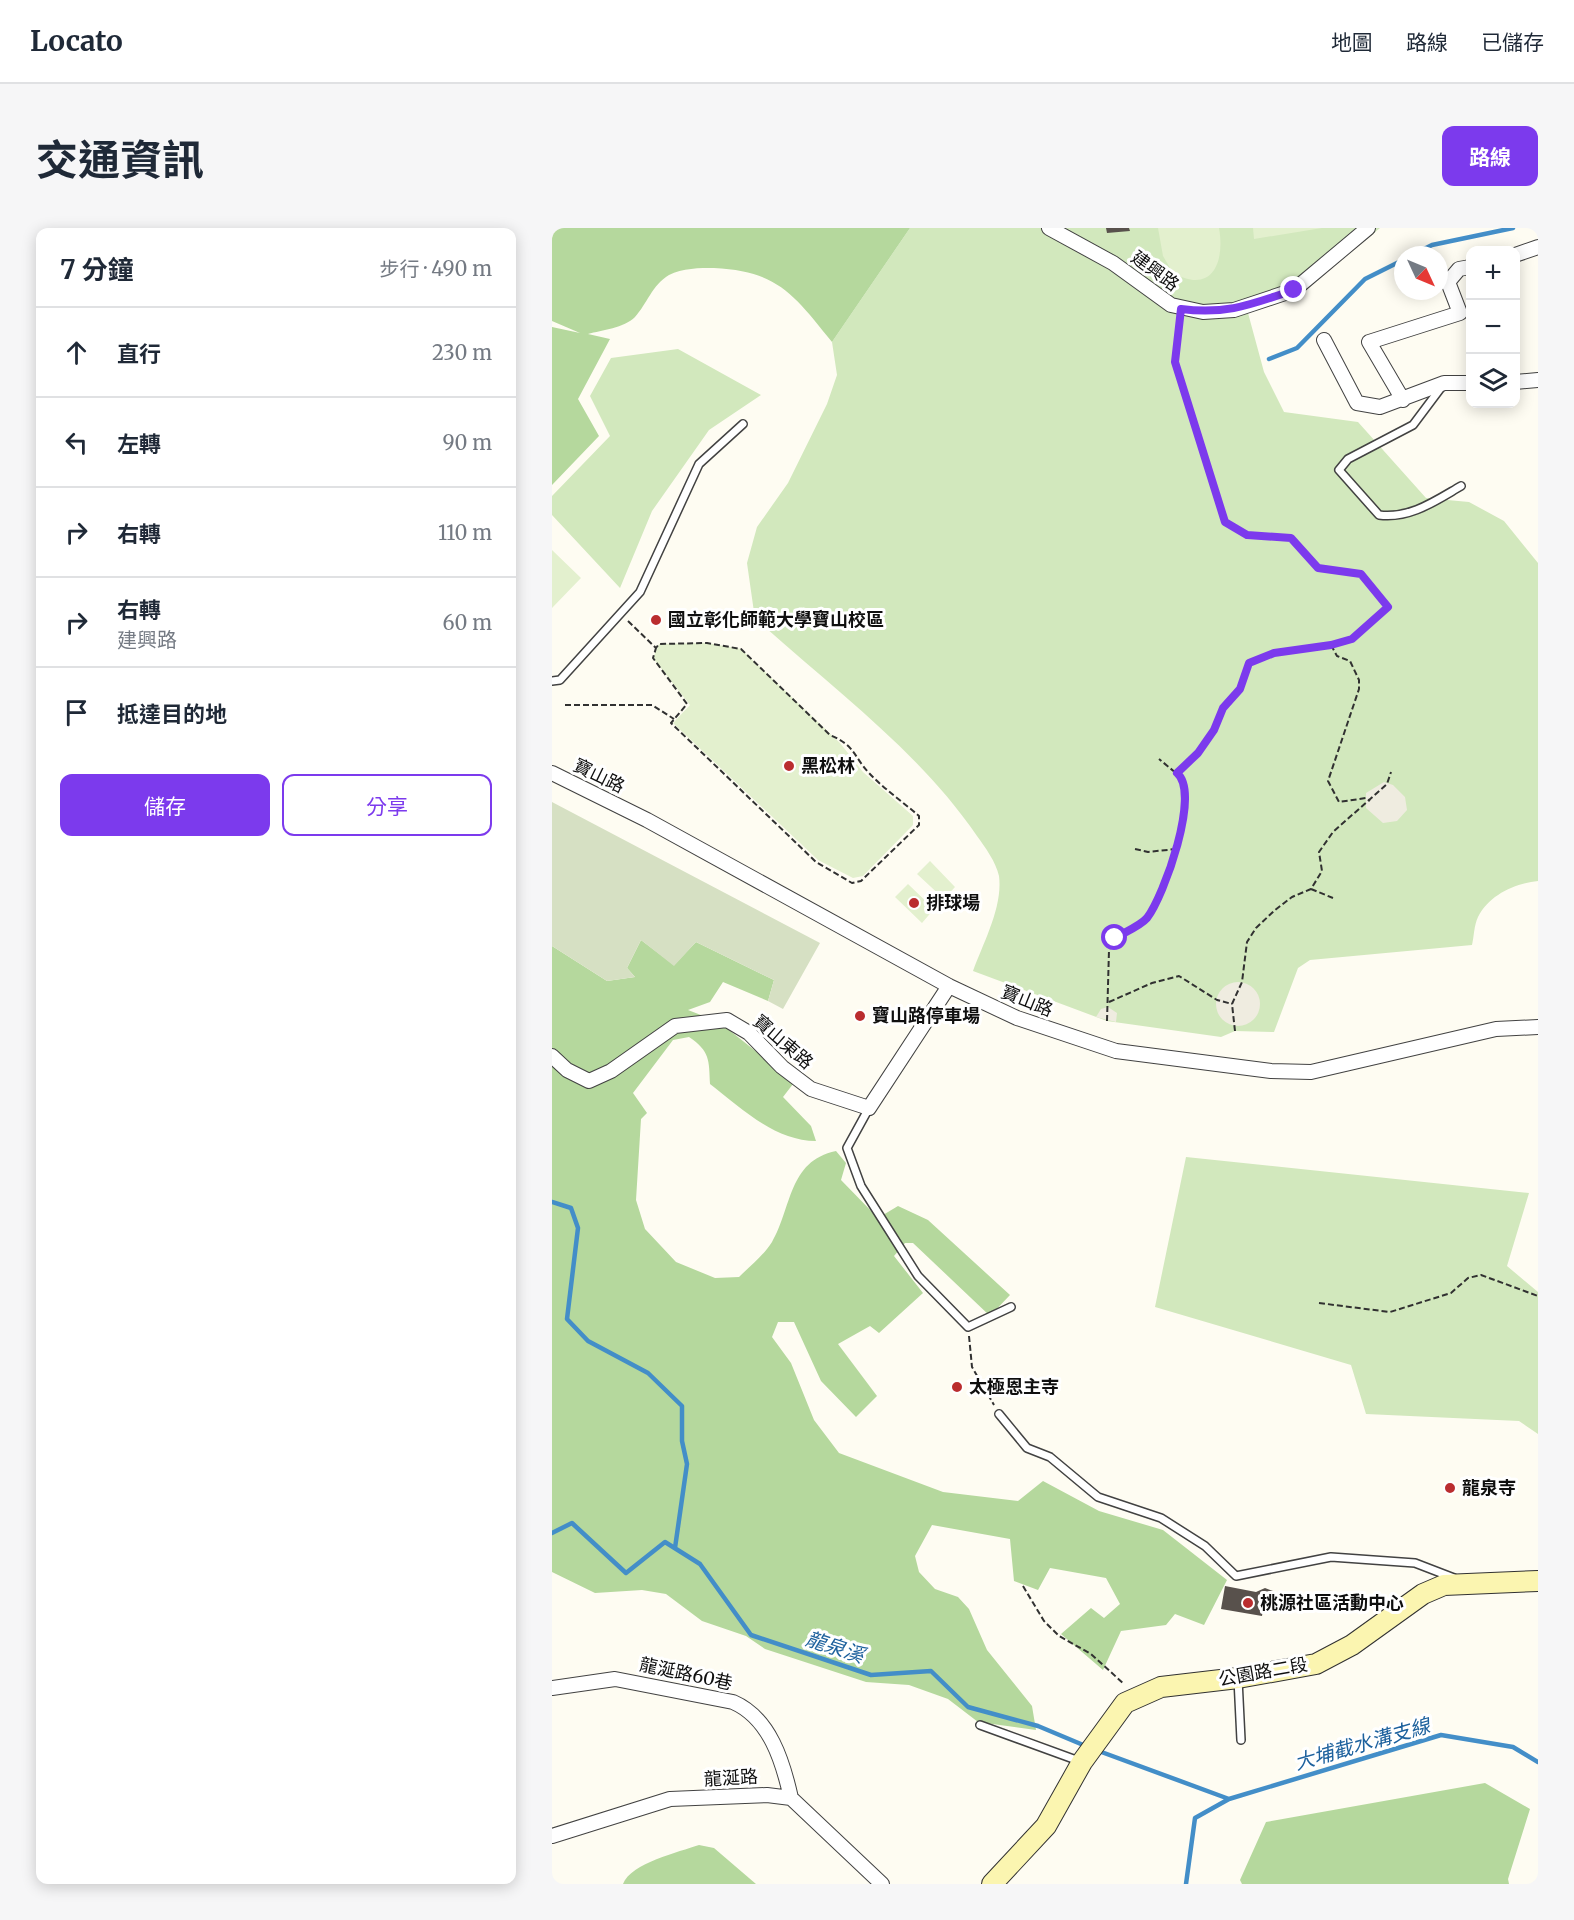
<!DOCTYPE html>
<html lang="zh-TW">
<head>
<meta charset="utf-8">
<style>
	body { margin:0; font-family:Merriweather,"Noto Sans TC",serif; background:#f6f6f7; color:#1f2937 }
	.controls { position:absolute; right:18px; top:18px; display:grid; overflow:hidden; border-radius:12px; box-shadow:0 3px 15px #0003 }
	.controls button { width:54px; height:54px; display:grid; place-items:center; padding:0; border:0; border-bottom:2px solid #e0e1e3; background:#fff; color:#1f2937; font:30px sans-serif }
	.compass { position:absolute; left:842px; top:18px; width:54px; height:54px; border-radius:50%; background:#fff; box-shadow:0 3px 15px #0003; rotate:134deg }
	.stop { position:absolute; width:18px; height:18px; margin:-14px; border:4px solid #7c3aed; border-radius:50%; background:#fff }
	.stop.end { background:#7c3aed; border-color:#fff; box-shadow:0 2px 6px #0008 }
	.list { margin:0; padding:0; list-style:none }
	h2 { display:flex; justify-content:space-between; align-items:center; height:78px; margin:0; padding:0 24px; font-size:26px }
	h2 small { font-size:20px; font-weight:400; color:#747a83 }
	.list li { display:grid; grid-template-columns:39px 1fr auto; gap:18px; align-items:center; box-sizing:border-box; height:90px; padding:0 24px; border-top:2px solid #e0e1e3 }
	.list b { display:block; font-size:22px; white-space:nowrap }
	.list p { margin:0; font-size:20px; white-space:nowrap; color:#747a83 }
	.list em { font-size:20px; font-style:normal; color:#747a83 }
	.actions { display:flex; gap:12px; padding:18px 24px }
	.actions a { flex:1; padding:14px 0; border:2px solid #7c3aed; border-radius:12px; text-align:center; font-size:21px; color:#7c3aed }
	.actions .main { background:#7c3aed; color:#fff }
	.icon { flex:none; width:33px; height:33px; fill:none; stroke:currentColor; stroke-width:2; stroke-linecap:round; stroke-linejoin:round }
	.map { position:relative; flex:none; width:986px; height:1656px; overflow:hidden; border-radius:12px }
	header { display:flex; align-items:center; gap:36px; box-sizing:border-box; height:84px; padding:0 30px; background:#fff; border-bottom:2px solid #e0e1e3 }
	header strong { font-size:28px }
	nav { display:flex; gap:33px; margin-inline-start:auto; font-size:21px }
	.intro { display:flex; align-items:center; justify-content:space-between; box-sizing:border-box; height:144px; padding:0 36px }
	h1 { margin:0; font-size:42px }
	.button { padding:15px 27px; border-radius:12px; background:#7c3aed; color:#fff; font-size:21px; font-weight:700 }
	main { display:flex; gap:36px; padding:0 36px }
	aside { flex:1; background:#fff; border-radius:12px; box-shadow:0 3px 15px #0003 }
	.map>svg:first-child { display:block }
	.green { fill:#d2e8bd }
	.forest { fill:#b5d89d }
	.cemetery { fill:#d6e0c3 }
	.pitch { fill:#e3f0ce }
	.plaza { fill:#efece0 }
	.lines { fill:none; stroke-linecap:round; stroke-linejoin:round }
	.stream { stroke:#438ec8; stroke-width:4.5 }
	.building { fill:#58514c }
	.service-casing { stroke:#424242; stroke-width:10 }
	.minor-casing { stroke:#424242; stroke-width:16 }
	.secondary-casing { stroke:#313131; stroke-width:22 }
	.path { stroke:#313131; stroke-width:2; stroke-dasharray:6 3; stroke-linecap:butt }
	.service { stroke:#fff; stroke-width:7 }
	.minor { stroke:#fff; stroke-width:14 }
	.secondary { stroke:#fbf5b0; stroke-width:20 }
	.route { stroke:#7c3aed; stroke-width:8 }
	.poi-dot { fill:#ba2d2f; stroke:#fff; stroke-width:2 }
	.labels { text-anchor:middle; stroke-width:6; stroke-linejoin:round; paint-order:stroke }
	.street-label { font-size:18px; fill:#0f0f0f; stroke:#fff }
	.poi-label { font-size:18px; font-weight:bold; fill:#0f0f0f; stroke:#fff; text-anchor:start }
	.water-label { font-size:20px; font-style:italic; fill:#1d619d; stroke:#fff }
</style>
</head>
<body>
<header>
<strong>Locato</strong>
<nav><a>地圖</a><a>路線</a><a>已儲存</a></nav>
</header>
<div class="intro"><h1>交通資訊</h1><a class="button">路線</a></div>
<main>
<aside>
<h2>7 分鐘<small>步行 · 490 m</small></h2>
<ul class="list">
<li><svg class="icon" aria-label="ahead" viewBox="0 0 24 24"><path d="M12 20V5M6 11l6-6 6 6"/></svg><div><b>直行</b></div><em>230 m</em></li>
<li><svg class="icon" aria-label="left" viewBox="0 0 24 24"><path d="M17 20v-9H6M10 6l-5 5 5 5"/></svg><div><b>左轉</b></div><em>90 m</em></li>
<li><svg class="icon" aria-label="right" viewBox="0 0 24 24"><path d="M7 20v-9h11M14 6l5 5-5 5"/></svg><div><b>右轉</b></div><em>110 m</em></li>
<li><svg class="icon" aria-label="right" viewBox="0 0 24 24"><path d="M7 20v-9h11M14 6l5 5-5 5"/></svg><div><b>右轉</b><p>建興路</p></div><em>60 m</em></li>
<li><svg class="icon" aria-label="arrive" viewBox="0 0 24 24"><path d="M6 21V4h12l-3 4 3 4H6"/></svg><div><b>抵達目的地</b></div></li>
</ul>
<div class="actions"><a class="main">儲存</a><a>分享</a></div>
</aside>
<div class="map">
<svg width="986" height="1656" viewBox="0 0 986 1656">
	<rect width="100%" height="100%" fill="#fefcf2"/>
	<path class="green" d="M358,0h470l-52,43 -38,27 -42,15 16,59 20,40 74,10 68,76 43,4 35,19 34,42v318c-23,2 -49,14 -60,36 -4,8 -4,20 -6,28l-162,15 -12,8 -24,64 -39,-1 -14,6 -114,-16 -134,-50c10,-28 30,-64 26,-95 -3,-14 -14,-29 -22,-40 -56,-82 -137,-142 -211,-208l-12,-16 -7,-49 10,-36 31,-44 39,-79 10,-29 -5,-33z
		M126,121l83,46 -52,35 -57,81 -32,77 -68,-73v-19l58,-60 -20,-40 21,-38z
		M634,929l343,36 -22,73 31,26v142l-19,-13 -153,-7 -15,-49 -196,-58z"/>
	<path class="forest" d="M0,0h358l-78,114c-38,-47 -54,-71 -118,-74 -14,0 -32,0 -45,7 -17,10 -22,29 -34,42 -11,11 -33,13 -47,17l22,5 -32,60 21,37 -47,49v-158l28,6 -28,-12z
		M89,712l33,25 22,-23 78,38 -6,21 -45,-19 -13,20 -22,8 31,12 69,55 5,7 -10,13 28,29 5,15c-41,0 -75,-33 -106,-57 -1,-24 0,-33 -21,-47l-16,3 -40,53 14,20 -6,6 -5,81 9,29 31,33 39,16 24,-1c11,-11 25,-22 33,-35 20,-34 16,-81 64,-91l10,12 -5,17 37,38 20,-12 30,14 82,75 -20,21 -77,-73h-8l-11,13 29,37 -44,40 -9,-7 -32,18 39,52 -21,21 -35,-36 -27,-59h-16l-6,15 19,26 23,57 25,33 104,39 75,9 25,-20 56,30 64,19 64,50 -23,45 -29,-11 -9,11 -45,6 -18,39 -42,-36 30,-26 13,10 16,-14 -14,-26 -56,-10 -12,22 -24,-9 -4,-42 -78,-14 -17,31 4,16 16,17 23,8 11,12 18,41 45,56 4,24 -58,-8 -30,-23 -39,-14 -43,-3 -101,-33 -19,-13 -44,-15 -36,-27 -24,-4 -47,3 -43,-21v-626l55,35 28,-4 -8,-9z
		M933,1555l45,26 -22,70 1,5h-267l-2,-4 26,-58z
		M147,1617l15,3 42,36h-133c8,-21 56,-32 76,-39z"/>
	<path class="cemetery" d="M0,574l268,141 -37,66 -15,-8 6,-21 -78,-38 -22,24 -33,-26 -14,28 8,9 -28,4 -55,-35z"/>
	<path class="pitch" d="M606,0h61c6,33 -6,67 -46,45l-10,-17z
		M701,0h69l-68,11z
		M0,322l29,28 -29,30z
		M155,415l34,6 99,94 23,29 50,44v9l-50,51 -10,2 -35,-18 -145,-137 17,-18 -37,-47 6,-14z
		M378,633l25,26 -11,12 -27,-25z
		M356,656l26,25 -12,14 -27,-26z"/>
	<path class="plaza" d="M832,554l9,3 12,12 2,13 -10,11 -14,2 -17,-15v-15z
		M664 776a22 22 0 1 1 44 0a22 22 0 1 1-44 0Z
		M556,779l9,6 -1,9 -20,-5 5,-8z"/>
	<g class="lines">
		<path class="stream" d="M860,27l20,-10 81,-17
			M717,131l28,-11 68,-69 38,-19
			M0,974l19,6 7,20 -11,91 21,22 60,32 34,33v35l5,23 -12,84
			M0,1305l20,-10 54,50 39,-31 35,22 51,71 120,40 60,-4 37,36 70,19 50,21
			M544,1522l133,49
			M634,1656l9,-66 34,-19 212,-64 72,12 25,15"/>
	</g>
	<path class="building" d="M554,0h23l1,3 -23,2z
		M673,1358l31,6 9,-4 8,3 4,8 -5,9 -9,1 -1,7 -41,-7z"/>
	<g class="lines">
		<defs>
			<path id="service" d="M891,157l-30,40 -65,34 -9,11 40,45c31,4 56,-14 82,-29
				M0,453l8,-1 80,-88 59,-128 44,-40
				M317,880l-22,40 14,38 57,90 50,51 43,-20
				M447,1186l28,34 23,9 48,40 63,21 44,28 31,30 95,-19 84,6 39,15
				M686,1451l3,61
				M428,1497l99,36"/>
			<path id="minor" d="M497,0l64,35 58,42 32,7 31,-2 60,-20 74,-62
				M963,27l23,-8
				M772,112l33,63 23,4 64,-24h26
				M963,154l23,-2
				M851,172l-34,-58 91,-29 -12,-31 11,-13 11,-2
				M0,545l95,47 302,166 68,32 99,33 155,20 40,1 185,-43 42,-2
				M0,828l15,14 22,11 22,-10 64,-45 52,-6 22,13 33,34 29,22 58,19 80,-122
				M0,1460l63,-9 118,23c37,16 50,60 58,96
				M0,1608l118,-37 97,-4 24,3 91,86"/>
			<path id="secondary" d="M440,1656l54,-58 36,-64 43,-59 36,-16 77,-9 78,-14 36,-19 71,-51 21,-9 94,-4"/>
		</defs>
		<use href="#service" class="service-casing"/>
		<use href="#minor" class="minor-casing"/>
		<use href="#secondary" class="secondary-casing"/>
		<path class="path" d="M76,393l28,27 3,-4 48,-1 34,6 89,86c26,11 23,21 39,38 15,16 34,29 50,43v9l-58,56 -9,2 -36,-21 -145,-139 16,-19 -34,-46 3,-10
			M779,417l6,11 13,5 9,19v9l-31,92 11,21 27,-4 4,3
			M13,477h87l22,14
			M625,545l21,-21 15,-22 10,-22 17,-19 9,-26 25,-10 57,-8 21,-6 36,-32 -27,-33 -43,-5 -27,-31 -44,-3 -22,-13 -50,-160 5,-42
			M583,621l13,3 28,-3
			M759,661l22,9
			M557,774l43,-19 27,-7 38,24 15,4
			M555,793l2,-71 6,-12 31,-18 19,-34 11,-37 10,-57 -4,-14 -23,-19
			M683,803l-3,-27 10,-22 5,-40 9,-14 19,-18 17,-13 19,-8 11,-18 -3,-19 14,-20 54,-48 4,-12
			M767,1075l71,9 61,-19 17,-15 13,-3 57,21
			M417,1108l3,31 22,38
			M471,1358l21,35 15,15 32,18 33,30"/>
		<use href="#service" class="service"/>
		<use href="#minor" class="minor"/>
		<use href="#secondary" class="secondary"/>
	</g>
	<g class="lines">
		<path class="route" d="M563,710c10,-6 25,-12 32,-20 17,-22 54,-125 30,-145l21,-20 16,-23 9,-22 17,-19 9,-26 25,-10 57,-8 21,-6 36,-32 -27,-33 -43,-6 -27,-30 -44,-3 -22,-13 -50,-160 6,-53c46,6 71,-5 113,-19"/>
	</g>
	<g class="poi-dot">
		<circle cx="104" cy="392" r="6"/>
		<circle cx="237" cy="538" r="6"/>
		<circle cx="362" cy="675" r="6"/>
		<circle cx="308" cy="788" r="6"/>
		<circle cx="405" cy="1159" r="6"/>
		<circle cx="898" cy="1260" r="6"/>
		<circle cx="696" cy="1375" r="6"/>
	</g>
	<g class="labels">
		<g class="street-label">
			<text transform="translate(603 43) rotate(36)" y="6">建興路</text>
			<text transform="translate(47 548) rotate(26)" y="6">寶山路</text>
			<text transform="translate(475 773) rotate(22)" y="6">寶山路</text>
			<text transform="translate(231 814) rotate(41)" y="6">寶山東路</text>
			<text transform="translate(711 1444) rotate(-10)" y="6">公園路二段</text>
			<text transform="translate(134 1446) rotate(12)" y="6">龍涎路60巷</text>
			<text transform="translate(179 1550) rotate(-3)" y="6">龍涎路</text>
		</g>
		<g class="poi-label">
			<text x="116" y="398">國立彰化師範大學寶山校區</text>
			<text x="249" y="544">黑松林</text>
			<text x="374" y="681">排球場</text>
			<text x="320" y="794">寶山路停車場</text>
			<text x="417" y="1165">太極恩主寺</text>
			<text x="910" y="1266">龍泉寺</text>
			<text x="708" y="1381">桃源社區活動中心</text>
		</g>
		<g class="water-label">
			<text transform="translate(283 1419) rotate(18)" y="7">龍泉溪</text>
			<text transform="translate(810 1516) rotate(-16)" y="7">大埔截水溝支線</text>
		</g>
	</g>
</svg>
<div class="controls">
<button>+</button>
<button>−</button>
<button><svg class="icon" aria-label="layers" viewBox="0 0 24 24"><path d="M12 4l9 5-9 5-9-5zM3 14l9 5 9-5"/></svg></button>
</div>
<svg class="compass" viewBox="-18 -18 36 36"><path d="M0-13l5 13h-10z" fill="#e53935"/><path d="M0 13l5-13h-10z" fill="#747a83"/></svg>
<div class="stop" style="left:563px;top:710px"></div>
<div class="stop end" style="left:742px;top:62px"></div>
</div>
</main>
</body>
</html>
